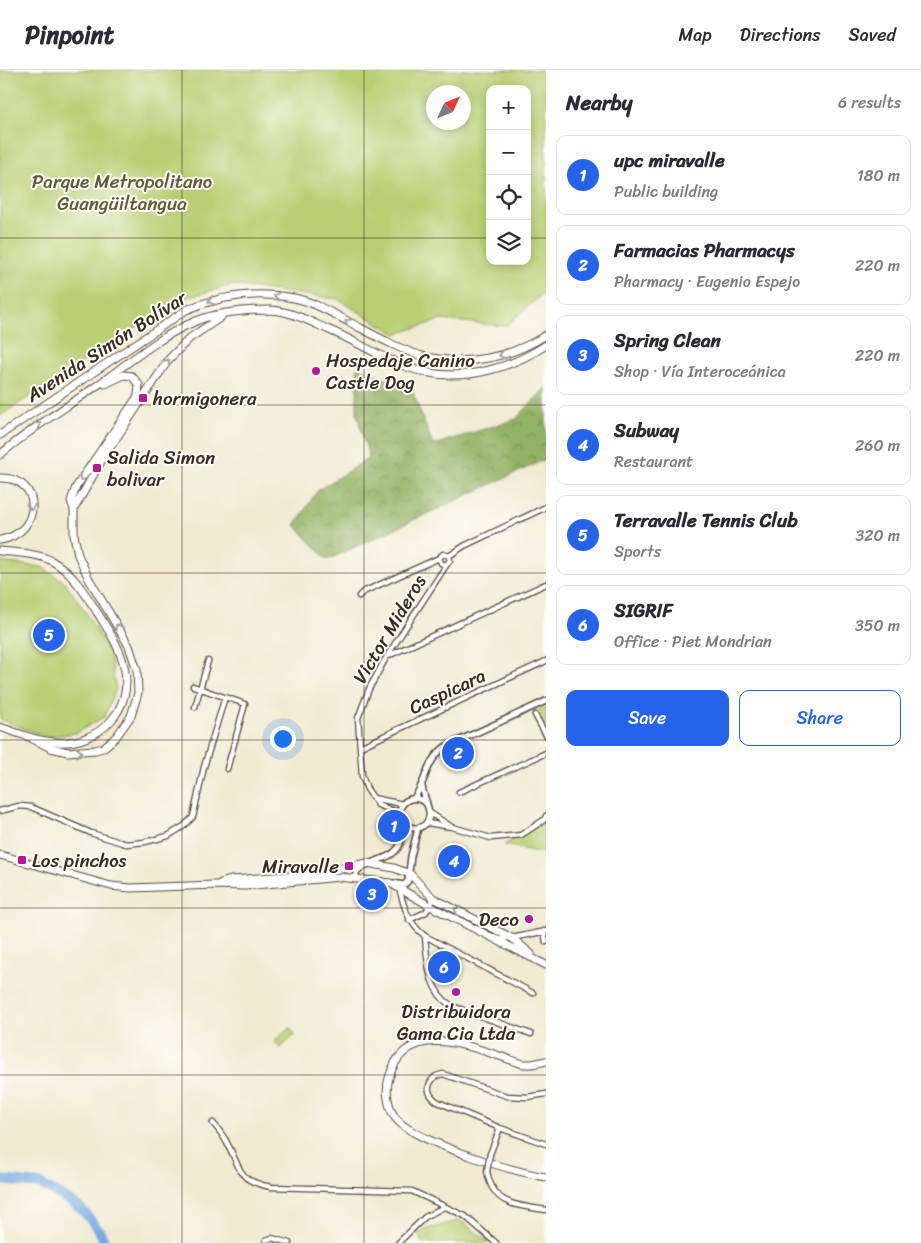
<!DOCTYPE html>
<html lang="en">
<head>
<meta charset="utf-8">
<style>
	body { margin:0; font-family:Sriracha,sans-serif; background:#f2f2f3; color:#2b2b33 }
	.controls { position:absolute; right:15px; top:15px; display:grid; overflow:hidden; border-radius:10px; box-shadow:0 2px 8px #0003 }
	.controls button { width:45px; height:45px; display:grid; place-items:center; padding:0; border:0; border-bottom:1px solid #e1e1e2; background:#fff; color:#2b2b33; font:25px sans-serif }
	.compass { position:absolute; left:426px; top:15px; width:45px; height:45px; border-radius:50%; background:#fff; box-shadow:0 2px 8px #0003; rotate:46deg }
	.you { position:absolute; left:282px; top:668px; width:18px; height:18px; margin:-12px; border:4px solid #fff; border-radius:50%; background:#1a73e8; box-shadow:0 0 0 8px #1a73e833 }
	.badge { display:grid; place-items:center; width:32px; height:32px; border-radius:50%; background:#2563eb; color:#fff; font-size:16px; font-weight:700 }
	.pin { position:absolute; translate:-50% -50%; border:2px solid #fff; box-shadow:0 1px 5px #0006 }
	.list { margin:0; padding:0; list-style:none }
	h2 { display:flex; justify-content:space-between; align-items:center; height:65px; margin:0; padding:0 20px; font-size:21px }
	h2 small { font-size:16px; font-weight:400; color:#7c7c81 }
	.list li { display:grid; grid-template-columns:32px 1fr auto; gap:15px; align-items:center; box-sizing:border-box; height:80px; margin:0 10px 10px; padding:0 10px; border:1px solid #e1e1e2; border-radius:10px }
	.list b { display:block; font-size:19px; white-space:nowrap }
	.list p { margin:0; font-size:16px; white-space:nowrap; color:#7c7c81 }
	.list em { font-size:16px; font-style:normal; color:#7c7c81 }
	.actions { display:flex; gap:10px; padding:15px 20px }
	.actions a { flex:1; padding:11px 0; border:1px solid #2563eb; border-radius:10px; text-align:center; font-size:18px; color:#2563eb }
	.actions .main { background:#2563eb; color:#fff }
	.icon { flex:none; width:28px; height:28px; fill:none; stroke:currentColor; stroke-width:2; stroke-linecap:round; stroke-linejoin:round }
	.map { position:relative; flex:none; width:546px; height:1173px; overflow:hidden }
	header { display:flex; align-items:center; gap:30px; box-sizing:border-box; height:70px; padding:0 25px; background:#fff; border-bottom:1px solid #e1e1e2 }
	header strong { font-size:24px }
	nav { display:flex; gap:28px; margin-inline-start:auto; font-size:18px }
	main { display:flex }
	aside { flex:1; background:#fff }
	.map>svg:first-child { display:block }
	.forest { fill:url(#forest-crowns); stroke:#666e42 }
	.park { fill:#b8cf73; stroke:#7a7c48; fill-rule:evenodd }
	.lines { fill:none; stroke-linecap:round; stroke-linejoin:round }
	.river { stroke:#74a7e0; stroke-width:10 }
	.minor-casing { stroke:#564739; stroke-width:7 }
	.tertiary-casing { stroke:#564739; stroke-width:8 }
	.primary-casing { stroke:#564739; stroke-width:9 }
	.trunk-casing { stroke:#564739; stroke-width:9 }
	.minor { stroke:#fff; stroke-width:4.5 }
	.tertiary { stroke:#fff; stroke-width:5 }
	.primary { stroke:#fff; stroke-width:7 }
	.trunk { stroke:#fff; stroke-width:7 }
	.minor-bridge-casing { stroke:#564739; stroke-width:7; stroke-linecap:butt }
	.minor-bridge { stroke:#fff; stroke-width:4.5 }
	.oneway { stroke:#a79f9a }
	.grid { fill:none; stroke:#3b2a1e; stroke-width:1; stroke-opacity:0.55 }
	.poi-dot { fill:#b5179e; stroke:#fdfcf7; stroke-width:2 }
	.labels { text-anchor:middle; stroke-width:4; stroke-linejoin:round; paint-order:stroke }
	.park-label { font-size:19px; fill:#605c38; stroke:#fdfcf7 }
	.street-label { font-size:19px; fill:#3b2a1e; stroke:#fdfcf7 }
	.poi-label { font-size:19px; fill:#3b2a1e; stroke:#fdfcf7; text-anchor:start }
</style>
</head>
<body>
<header>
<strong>Pinpoint</strong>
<nav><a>Map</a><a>Directions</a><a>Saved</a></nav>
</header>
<main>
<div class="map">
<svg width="546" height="1173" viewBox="0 0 546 1173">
	<defs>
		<pattern id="forest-crowns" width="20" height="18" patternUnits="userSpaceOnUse" patternTransform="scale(1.25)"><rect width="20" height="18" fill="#92b265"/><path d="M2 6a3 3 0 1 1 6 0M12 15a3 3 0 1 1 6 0" fill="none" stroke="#789153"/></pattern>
	</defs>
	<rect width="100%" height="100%" fill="#fdfcf7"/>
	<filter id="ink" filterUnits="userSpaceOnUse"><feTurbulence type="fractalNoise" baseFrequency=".02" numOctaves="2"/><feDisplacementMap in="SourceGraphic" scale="10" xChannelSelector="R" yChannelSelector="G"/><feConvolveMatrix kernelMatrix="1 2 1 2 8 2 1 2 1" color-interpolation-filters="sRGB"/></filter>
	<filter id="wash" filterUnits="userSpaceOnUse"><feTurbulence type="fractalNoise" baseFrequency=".0096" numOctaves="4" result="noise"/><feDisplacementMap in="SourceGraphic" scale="20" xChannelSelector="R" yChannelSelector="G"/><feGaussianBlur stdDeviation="1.12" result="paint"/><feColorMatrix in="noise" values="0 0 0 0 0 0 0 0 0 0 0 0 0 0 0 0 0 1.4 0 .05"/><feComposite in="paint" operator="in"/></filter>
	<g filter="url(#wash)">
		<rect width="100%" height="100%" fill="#f1ead1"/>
		<path class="forest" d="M357,297l55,23 21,55 83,-26 30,-32v72l-219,101 -32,-35 23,-35 51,-32 -12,-43z"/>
		<path class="park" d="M0,0h546v218l-5,7 -35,31 -65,-6 -45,14 -59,-35 -105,-14 -54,15 -178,116zM490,19h37v172h-37zM463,22v30h-30v-30z
			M0,492l42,5 23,15 22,32 23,41 6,34 -12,28 -28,16 -30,4 -46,-18z
			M546,637v24l-10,-20z
			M546,745v39l-42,-9 38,-24z
			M290,958l5,7 -15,13 -6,-7z
			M460,1150l30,23h-68l-5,-11z"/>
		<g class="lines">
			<path class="river" d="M0,1110l40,4 35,20 11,10 14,18 5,11"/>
		</g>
	</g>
	<g filter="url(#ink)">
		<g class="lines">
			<defs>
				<path id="minor" d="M449,486l1,4 -2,3 -4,2 -3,-2 -2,-5 4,-4 6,2 15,-10 82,-39
					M359,526l4,-4 76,-34
					M388,586l158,-72
					M193,616l31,11
					M195,637l13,-46
					M535,645l11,20
					M360,677l186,-86
					M459,722l87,-39
					M373,728l29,6
					M0,741l19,-5 12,1 60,26 35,11 19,-2 23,-6 16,-10 9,-9 11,-50 21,-70 20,7 -18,65
					M399,743l-21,-8 -11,-16 -5,-13 -4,-58 11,-29 18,-33 60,-92
					M430,743l20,13
					M427,753l25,4 39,11 30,-3 23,-15 2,-4
					M399,818c5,20 10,36 26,48l108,57
					M409,850l17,-8 8,-14
					M544,861l2,11
					M425,866c2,25 3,56 27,70l79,28
					M498,869l14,-1 34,-7
					M546,1024l-19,3 -20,-1 -64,-22 -7,2c-11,9 -9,19 2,26l62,26 46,16
					M213,1053c5,6 11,13 14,20 15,27 9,37 44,44l141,4 53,25 31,27
					M490,1084l10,-26
					M487,1101c6,35 29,34 59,39
					M266,1170l6,-2 17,5
					M398,1173l27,-26 19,-10"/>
				<path id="tertiary" d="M422,716c1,9 9,25 7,31 -5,18 -28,12 -30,-4 3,-15 17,-19 28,-9
					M414,728c14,-19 10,-35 31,-51l101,-46
					M356,808v-6c12,-13 38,-11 44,-28 2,-6 3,-13 4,-20
					M393,813l11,2 4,-4 3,-25 7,-28"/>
				<path id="primary" d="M0,481c17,2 37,2 52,10 20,11 33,32 45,51 10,16 23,35 27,54 11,44 -26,80 -69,76 -19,-1 -37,-9 -55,-15
					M0,785l111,31 19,2 86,-3 29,1 95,-9 50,6 40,23 116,59
					M221,813l10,-3 83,-6 53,-11 27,5 16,6 23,24 79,40 19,16
					M546,991l-14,3h-9c-42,-13 -117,-50 -134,14 -4,13 -1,33 9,43 22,22 116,51 148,56"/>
				<path id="trunk" d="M0,365l186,-125c36,-15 70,-19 108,-12 21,4 41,17 59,26 21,11 51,28 73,33 42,9 84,1 120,-22
					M0,385c28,-25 61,-44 92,-66 32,-22 67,-53 104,-68 23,-9 49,-11 74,-11 21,1 39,11 57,19 32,13 63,35 97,43 42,9 87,-4 122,-27
					M0,408c43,-1 43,55 0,62
					M74,439l-3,-8 5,-14 62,-91 1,-11 -7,-9 -8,-1 -19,9
					M33,669l18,9 17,4 27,-2 8,-2 13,-11 15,-21 7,-23 -1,-23 -8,-24 -40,-67 -11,-24 -4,-20v-26l29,-51 66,-99 21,-21 31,-21"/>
			</defs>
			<use href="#minor" class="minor-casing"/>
			<use href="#tertiary" class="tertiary-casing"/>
			<use href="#primary" class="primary-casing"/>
			<use href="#trunk" class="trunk-casing"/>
			<use href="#minor" class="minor"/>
			<use href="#tertiary" class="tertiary"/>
			<use href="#primary" class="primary"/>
			<use href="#trunk" class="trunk"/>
			<defs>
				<path id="minor-bridge" d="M487,1101l3,-17"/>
			</defs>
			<use href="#minor-bridge" class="minor-bridge-casing"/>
			<use href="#minor-bridge" class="minor-bridge"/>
		</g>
		<defs><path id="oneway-chevron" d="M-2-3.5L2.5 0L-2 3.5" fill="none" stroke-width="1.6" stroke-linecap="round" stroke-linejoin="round" transform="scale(1.25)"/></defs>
		<g class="oneway">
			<use href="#oneway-chevron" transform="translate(277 226) rotate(-175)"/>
			<use href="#oneway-chevron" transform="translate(211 231) rotate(164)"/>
			<use href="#oneway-chevron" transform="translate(348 252) rotate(-153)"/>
			<use href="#oneway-chevron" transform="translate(502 285) rotate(167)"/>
			<use href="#oneway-chevron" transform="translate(167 292) rotate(-53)"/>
			<use href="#oneway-chevron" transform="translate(38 355) rotate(-33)"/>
			<use href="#oneway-chevron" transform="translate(82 408) rotate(124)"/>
			<use href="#oneway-chevron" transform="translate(31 437) rotate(88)"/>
			<use href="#oneway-chevron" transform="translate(118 557) rotate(-119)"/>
			<use href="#oneway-chevron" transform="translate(79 682) rotate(-2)"/>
			<use href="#oneway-chevron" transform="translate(457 840) rotate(-152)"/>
		</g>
	</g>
	<path class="grid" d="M182,0v1173M364,0v1173M0,168h490M527,168h19M0,335h546M0,503h546M0,670h546M0,838h546M0,1005h546"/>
	<g class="poi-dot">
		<circle cx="316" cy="301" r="5"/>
		<rect x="138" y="323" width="10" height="10" rx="2.5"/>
		<rect x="92" y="393" width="10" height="10" rx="2.5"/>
		<rect x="17" y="785" width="10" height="10" rx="2.5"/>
		<rect x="344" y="791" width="10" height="10" rx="2.5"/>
		<circle cx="529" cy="849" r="5"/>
		<circle cx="456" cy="922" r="5"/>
	</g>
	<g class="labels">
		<g class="park-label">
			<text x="122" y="118">Parque Metropolitano<tspan x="122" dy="22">Guangüiltangua</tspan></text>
		</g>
		<g class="street-label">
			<text transform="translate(106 276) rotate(-33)" y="7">Avenida Simón Bolívar</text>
			<text transform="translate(389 559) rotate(-59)" y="7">Victor Mideros</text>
			<text transform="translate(447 621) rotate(-25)" y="7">Caspicara</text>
		</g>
		<g class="poi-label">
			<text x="326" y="297">Hospedaje Canino<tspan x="326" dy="22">Castle Dog</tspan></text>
			<text x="153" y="335">hormigonera</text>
			<text x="107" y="394">Salida Simon<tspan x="107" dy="22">bolivar</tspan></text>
			<text x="32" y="797">Los pinchos</text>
			<text x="339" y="803" text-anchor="end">Miravalle</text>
			<text x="519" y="856" text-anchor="end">Deco</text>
			<text x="456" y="948" text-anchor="middle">Distribuidora<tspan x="456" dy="22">Gama Cia Ltda</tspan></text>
		</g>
	</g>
</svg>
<div class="controls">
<button>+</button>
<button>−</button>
<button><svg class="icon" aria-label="locate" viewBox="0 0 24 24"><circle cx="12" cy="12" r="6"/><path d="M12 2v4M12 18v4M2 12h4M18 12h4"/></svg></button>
<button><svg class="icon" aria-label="layers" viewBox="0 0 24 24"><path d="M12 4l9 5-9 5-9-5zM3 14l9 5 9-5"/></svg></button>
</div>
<svg class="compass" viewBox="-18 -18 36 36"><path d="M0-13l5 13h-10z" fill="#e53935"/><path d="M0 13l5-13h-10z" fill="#7c7c81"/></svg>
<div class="you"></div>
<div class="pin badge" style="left:394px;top:756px">1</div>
<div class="pin badge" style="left:458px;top:683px">2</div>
<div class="pin badge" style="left:372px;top:824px">3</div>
<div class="pin badge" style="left:454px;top:791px">4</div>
<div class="pin badge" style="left:49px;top:565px">5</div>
<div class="pin badge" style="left:444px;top:897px">6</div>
</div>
<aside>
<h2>Nearby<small>6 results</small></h2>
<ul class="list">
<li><span class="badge">1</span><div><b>upc miravalle</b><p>Public building</p></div><em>180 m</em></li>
<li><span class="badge">2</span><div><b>Farmacias Pharmacys</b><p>Pharmacy · Eugenio Espejo</p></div><em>220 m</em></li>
<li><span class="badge">3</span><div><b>Spring Clean</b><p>Shop · Vía Interoceánica</p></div><em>220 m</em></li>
<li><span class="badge">4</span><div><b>Subway</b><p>Restaurant</p></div><em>260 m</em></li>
<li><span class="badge">5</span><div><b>Terravalle Tennis Club</b><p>Sports</p></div><em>320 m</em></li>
<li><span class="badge">6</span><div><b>SIGRIF</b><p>Office · Piet Mondrian</p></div><em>350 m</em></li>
</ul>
<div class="actions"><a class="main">Save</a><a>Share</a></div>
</aside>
</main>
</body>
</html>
